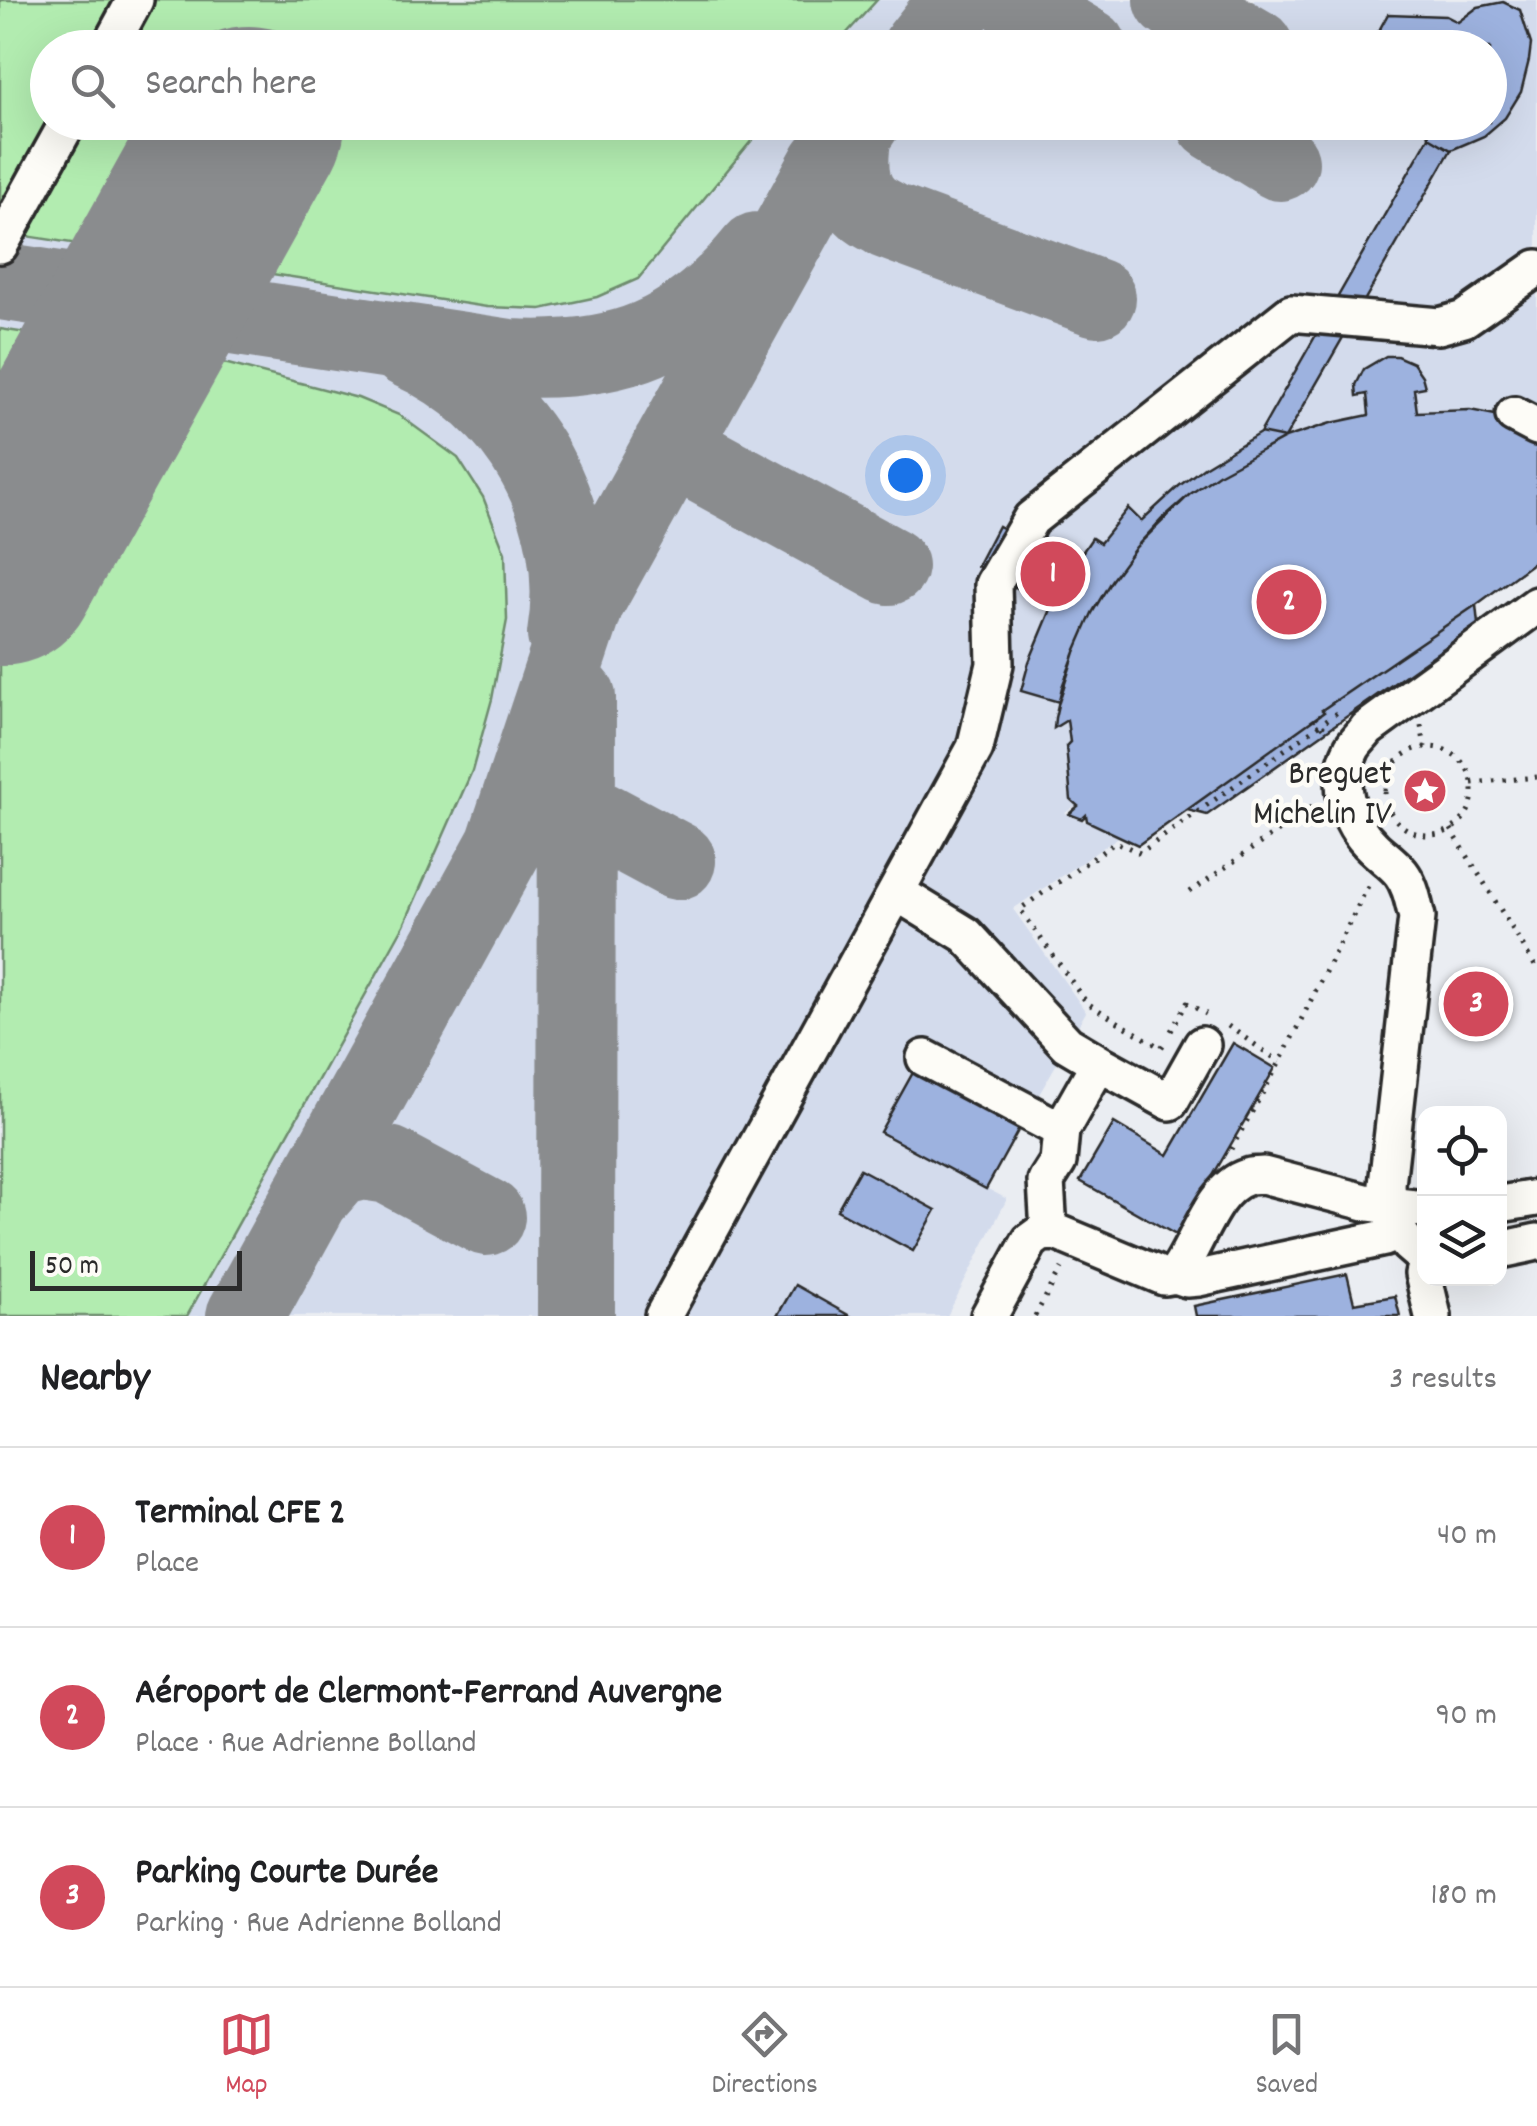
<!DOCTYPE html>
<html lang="en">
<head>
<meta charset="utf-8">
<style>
	body { margin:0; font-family:Dekko,sans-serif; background:#f2f2f2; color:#202124 }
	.controls { position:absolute; right:30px; bottom:30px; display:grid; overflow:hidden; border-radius:20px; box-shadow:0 10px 40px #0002 }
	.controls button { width:90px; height:90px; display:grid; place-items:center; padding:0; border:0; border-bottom:2px solid #e0e0e0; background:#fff; color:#202124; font:50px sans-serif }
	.scale { position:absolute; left:30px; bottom:25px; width:212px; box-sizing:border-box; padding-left:10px; border:5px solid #2b2b2b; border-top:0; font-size:28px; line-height:35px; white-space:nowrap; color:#2b2b2b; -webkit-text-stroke:8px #fdfcf7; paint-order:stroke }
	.you { position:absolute; left:905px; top:475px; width:35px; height:35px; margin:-25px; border:8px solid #fff; border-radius:50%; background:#1a73e8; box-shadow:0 0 0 15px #1a73e833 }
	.badge { display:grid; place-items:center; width:65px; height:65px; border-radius:50%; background:#d1495b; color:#fff; font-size:32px; font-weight:700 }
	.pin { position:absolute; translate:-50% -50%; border:5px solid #fff; box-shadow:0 2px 10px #0006 }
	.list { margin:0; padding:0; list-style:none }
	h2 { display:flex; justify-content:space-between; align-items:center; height:130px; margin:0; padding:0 40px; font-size:42px }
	h2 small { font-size:32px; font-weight:400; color:#757577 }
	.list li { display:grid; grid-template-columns:65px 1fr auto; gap:30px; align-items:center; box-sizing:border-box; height:180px; padding:0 40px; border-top:2px solid #e0e0e0 }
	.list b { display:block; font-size:38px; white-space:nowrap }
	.list p { margin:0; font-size:32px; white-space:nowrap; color:#757577 }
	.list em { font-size:32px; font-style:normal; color:#757577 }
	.icon { flex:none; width:55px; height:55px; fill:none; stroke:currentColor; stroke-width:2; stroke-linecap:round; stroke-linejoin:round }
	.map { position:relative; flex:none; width:1537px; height:1316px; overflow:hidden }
	.search { position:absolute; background:#fff; box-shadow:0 10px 40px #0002; left:30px; right:30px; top:30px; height:110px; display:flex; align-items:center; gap:25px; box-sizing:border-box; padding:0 35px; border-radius:55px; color:#757577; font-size:38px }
	.sheet { height:670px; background:#fff }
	nav { display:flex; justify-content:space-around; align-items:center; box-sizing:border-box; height:140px; border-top:2px solid #e0e0e0; background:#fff; font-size:28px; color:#757577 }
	nav a { display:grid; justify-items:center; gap:5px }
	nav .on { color:#d1495b }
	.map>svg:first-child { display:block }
	.built { fill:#d3dbec; fill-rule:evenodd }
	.green { fill:#b2ecb0; stroke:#6e8c6e; stroke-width:2.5 }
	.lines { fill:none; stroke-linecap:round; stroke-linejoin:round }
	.taxiway { stroke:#8a8c8e; stroke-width:78 }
	.runway { stroke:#8a8c8e; stroke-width:192 }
	.building { fill:#9db2df; stroke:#2b2b2b; stroke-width:2.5 }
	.minor-casing { stroke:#2b2b2b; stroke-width:42 }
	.path { stroke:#2b2b2b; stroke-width:5; stroke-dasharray:2.5 8; stroke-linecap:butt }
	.minor { stroke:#fdfcf7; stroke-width:35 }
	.labels { text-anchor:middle; stroke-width:9; stroke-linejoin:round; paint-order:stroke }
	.poi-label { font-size:35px; fill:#2b2b2b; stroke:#fdfcf7; text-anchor:end }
</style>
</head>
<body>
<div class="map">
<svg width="1537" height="1316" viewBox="0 0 1537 1316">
	<rect width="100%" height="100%" fill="#eaedf2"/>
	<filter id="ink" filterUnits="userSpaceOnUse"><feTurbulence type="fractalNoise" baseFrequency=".01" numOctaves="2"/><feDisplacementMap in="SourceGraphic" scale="20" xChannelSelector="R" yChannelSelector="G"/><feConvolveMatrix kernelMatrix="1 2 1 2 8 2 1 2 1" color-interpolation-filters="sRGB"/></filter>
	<g filter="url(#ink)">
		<path class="built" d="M0,0h1537v481l-472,332 55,23 -107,73 73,103 -100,176 21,11 -60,117h-947zM48,48h1442v74h-1442z"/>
		<path class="green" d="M0,0h877l-43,47 -786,1v74l718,1 -128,156 -41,18 -56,12 -54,-2 -487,-75z
			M0,329l228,35 130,34 41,17 59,43 25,39 22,56 2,67 -15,79 -20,72 -68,154 -217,391h-187z"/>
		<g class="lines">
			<path class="taxiway" d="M1016,0l6,8 67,40
				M1173,0l82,48
				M921,48l38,-48
				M1215,122l65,40
				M853,132c-4,26 -7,57 15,76 6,5 15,9 21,13l208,77
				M0,281l510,77c109,6 177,-21 247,-107
				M408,349c111,48 178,166 158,286
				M671,447l218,119
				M546,774l7,14 14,14 110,59
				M310,1198l27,-31 25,-6 27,4 97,52
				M245,1316l260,-471 81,-244 242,-437 33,-42
				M576,1316l1,-619"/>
			<path class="runway" d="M0,570l249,-448"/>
		</g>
		<path class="building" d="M1503,2l17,8 11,34 -2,16 -8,32 -16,26 -21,18 -33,14 -22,-13 -2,-15h63v-74h-106l-8,-12 12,-22 58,2 12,6 20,-15z
			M1429,137l22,13 -166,288 -25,-5z
			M1386,356h11l16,7 9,13 3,11 -11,2 3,23 53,-2 25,5 23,12 19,16v117l-61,45 -154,105 2,2 -186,133 -51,-24 -1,-6 -4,4 -13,-5 9,-8 -7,-6 -5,-54 4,-4 -3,-22 -13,8 1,-10 7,-31 13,-35 17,-39 19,-32 25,-34 26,-28 27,-24 31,-22 65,-35 46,-15 38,-8 -2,-21 -10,2 -1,-11 8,-16z
			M1260,433l25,5 -65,35 -31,22 -53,52 -25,34 -19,32 -17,39 -16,50 -38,-11 8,-29 23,-55 -75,-41 21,-40 75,40 19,-28 8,5 28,-35 13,13 38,-35 25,-19z
			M1476,605l2,19 -271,191 -20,-5 137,-98 -2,-2z
			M1233,1043l42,25 -97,168 -98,-55 34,-58 54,32z
			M915,1069l105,58 -34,62 -106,-57z
			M860,1169l76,41 -23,41 -76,-41z
			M1347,1274l7,29 41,-7 5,20h-204l-2,-10z
			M795,1285l55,31h-73z"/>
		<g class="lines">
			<defs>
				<path id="minor" d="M109,48l26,-48
					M0,245l68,-123
					M1514,415l23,12
					M896,892l70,43 101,109 32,19
					M925,1058l136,72
					M1500,1204l37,-6
					M1049,1232l-3,-51 12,-19 3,-32 38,-67 71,39 32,-57
					M1500,1250l37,-8
					M1424,1256c-27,-15 -36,-41 -37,-71l30,-268c-4,-15 -6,-31 -16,-44 -8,-10 -19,-17 -28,-26 -26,-24 -38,-66 -21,-99 4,-7 11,-13 15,-19l170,-124
					M1424,1270l-1,4 10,42
					M1175,1275l12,4 12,-1 186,-40 11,-11
					M663,1316l312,-568 20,-84 -2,-80 38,-65 260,-206 148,13 25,-7 73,-51
					M989,1316l41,-75 11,-8 15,-1 108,45 11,-2c22,-28 36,-87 72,-98 5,-2 11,-1 16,-2l106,28 55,6"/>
			</defs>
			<use href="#minor" class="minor-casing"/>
			<path class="path" d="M1315,718l13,14
				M1421,725l4,22
				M1385 791a44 44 0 1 1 88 0a44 44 0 1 1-88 0Z
				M1472,783l65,-6
				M1451,829l86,140
				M1190,892l125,-87
				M1228,1026l52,36
				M1171,1031l16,-28 19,11
				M1163,1045l-2,3 -74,-45 -67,-94 96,-67 24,11 199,-142
				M1231,1149l49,-87 89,-178
				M1035,1316l26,-47"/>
			<use href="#minor" class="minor"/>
		</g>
	</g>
	<defs>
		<symbol id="sight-disc" viewBox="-11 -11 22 22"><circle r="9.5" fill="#d1495b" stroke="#fdfcf7"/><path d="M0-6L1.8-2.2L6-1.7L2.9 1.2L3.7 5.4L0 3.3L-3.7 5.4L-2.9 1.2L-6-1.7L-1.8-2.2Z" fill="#fff"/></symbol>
	</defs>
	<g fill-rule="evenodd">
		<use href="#sight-disc" x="1400" y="766" width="50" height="50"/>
	</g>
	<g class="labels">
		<g class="poi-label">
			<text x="1392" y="783">Breguet<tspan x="1392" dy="40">Michelin IV</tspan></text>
		</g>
	</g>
</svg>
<div class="controls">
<button><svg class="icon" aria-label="locate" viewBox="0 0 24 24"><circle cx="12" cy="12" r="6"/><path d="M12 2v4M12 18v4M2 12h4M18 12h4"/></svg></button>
<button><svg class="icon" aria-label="layers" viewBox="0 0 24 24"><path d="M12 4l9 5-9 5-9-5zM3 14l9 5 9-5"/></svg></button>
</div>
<div class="scale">50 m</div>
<div class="you"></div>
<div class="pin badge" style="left:1053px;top:574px">1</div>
<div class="pin badge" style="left:1289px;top:602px">2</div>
<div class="pin badge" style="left:1476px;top:1004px">3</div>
<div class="search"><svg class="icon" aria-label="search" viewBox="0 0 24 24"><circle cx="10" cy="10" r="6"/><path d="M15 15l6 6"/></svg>Search here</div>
</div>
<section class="sheet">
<h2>Nearby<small>3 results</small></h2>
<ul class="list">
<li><span class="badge">1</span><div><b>Terminal CFE 2</b><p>Place</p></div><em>40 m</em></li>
<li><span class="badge">2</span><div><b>Aéroport de Clermont-Ferrand Auvergne</b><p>Place · Rue Adrienne Bolland</p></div><em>90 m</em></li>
<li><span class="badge">3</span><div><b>Parking Courte Durée</b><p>Parking · Rue Adrienne Bolland</p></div><em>180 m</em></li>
</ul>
</section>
<nav>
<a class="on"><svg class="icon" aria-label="map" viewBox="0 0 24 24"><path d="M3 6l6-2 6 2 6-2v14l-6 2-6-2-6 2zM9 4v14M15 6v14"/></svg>Map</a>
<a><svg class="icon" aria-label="directions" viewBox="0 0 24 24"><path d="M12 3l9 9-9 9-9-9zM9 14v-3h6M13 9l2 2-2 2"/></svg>Directions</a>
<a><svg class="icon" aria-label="saved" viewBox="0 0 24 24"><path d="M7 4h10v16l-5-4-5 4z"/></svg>Saved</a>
</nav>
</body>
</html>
